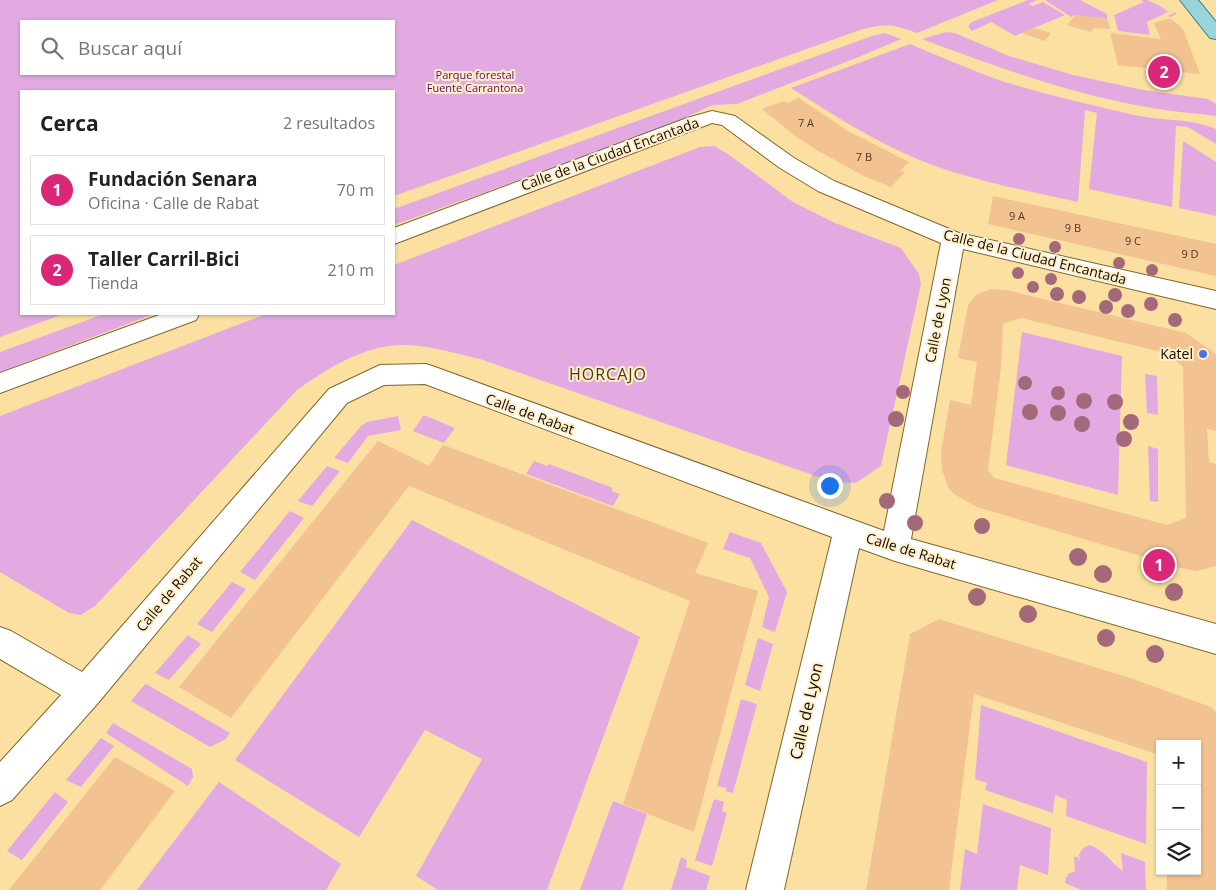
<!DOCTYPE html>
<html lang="es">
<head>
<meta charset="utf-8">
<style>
	body { margin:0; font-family:"Open Sans",sans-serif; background:#f2f2f2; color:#202124 }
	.controls { position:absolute; right:15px; bottom:15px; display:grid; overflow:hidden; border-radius:0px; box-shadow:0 1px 4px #0004 }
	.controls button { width:45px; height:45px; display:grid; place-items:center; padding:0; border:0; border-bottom:1px solid #e0e0e0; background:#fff; color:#202124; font:25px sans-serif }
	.you { position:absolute; left:829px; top:485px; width:18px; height:18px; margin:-12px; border:4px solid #fff; border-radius:50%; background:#1a73e8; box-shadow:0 0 0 8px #1a73e833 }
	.badge { display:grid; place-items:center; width:32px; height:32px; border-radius:50%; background:#db2777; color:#fff; font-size:16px; font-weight:700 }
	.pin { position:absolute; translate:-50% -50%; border:2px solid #fff; box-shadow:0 1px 5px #0006 }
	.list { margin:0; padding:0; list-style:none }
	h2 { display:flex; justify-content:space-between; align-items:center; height:65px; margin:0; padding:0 20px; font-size:21px }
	h2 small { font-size:16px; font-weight:400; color:#757577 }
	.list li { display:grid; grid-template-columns:32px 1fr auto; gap:15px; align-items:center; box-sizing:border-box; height:70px; margin:0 10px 10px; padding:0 10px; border:1px solid #e0e0e0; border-radius:0px }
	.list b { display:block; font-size:19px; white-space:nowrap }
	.list p { margin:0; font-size:16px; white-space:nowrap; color:#757577 }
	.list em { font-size:16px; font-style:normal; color:#757577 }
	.icon { flex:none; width:28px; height:28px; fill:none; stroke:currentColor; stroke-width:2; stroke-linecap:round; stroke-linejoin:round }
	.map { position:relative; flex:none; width:1216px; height:890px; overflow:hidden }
	.search { position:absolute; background:#fff; box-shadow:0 1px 4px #0004; left:20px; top:20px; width:375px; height:55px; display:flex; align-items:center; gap:12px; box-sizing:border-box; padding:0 18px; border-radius:0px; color:#757577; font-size:19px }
	.panel { position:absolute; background:#fff; box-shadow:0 1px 4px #0004; left:20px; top:90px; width:375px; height:225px; border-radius:0px }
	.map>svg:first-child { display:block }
	.green { fill:#e3aae2; fill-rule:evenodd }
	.building { fill:#f2c290; fill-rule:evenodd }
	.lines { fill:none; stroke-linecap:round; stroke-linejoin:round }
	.street-casing { stroke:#80672a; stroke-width:2 }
	.primary-casing { stroke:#3c7b80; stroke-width:2 }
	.street { fill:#fff; fill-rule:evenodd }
	.primary { fill:#97d4dc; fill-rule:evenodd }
	.tree { fill:#a3697b }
	.poi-dot { fill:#4c70e4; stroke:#ffefca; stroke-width:2 }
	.labels { text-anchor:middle; stroke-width:4; stroke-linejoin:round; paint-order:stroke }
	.far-park-label { font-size:11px; fill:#5b085c; stroke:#ffefca }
	.number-label { font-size:11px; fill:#4c3a24 }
	.street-label { font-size:14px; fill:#150c00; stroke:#ffefca }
	.poi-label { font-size:14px; fill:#150c00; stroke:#ffefca; text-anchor:end }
	.quarter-label { font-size:16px; letter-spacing:1px; fill:#4c3a08; stroke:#ffefca }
	.near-street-label { font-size:16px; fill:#150c00; stroke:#ffefca }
</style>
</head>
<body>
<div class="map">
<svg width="1216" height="890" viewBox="0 0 1216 890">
	<rect width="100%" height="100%" fill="#fbe0a1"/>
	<path class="green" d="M0,0h998l-81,33c-24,-9 -32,-10 -57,-3l-466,166v-105h-373v223h43l-64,23zM394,21v53h-373v-53z
		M1028,0h10l-9,4 4,2 10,-4 22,13 -50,21 -24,-14 -19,9 -4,-5 4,-4z
		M1045,0h35l27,14v5l-32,-4 -4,2z
		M1141,0h6l30,14 -7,3 -2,-1 6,-3 -13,-6 7,5 -21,10 3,13 -32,-4 -4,-16 30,-13z
		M946,32l9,1 54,23 64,19 70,15 65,9 8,5v12c-21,-3 -43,-4 -64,-8 -79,-13 -155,-41 -230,-69z
		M885,33l16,6 -42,18 -122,47 -24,1 -53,24 -266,96v-16l478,-173z
		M910,44c31,13 63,27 95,38 42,13 86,23 129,33 27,6 57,3 82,14v15l-28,-17 -12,-1 -4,81 -83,-18 8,-76 -12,-3 -7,92c-54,-12 -110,-22 -161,-43 -45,-19 -85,-45 -126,-71z
		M1183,141l33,21v54l-37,-8z
		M714,146l14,8 65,48 42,21 66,25 18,26 2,10 -40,182 -25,17 -19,-1 -21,-6 -336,-117c-26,-6 -52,-14 -79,-14 -39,1 -74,24 -104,45l-201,215 -15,10 -12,-2 -69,-41v-156l266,-102h128v-49l306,-118z
		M104,314h50l-154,58v-20z
		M1022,332l100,24 -4,139 -112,-30z
		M1145,374l12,2 1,39 -11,-2z
		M398,416l3,14 -33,6 -20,27 -14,-5 27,-32 6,-4z
		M423,416h3l29,12 -11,15 -31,-12z
		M1148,446l10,3v53l-8,-1z
		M534,461l13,5 2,-2 64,24 -2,3 9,3 -7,12 -87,-32z
		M327,466l13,5 -28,35 -14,-5z
		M290,511l14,7 -49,62 -15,-8z
		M412,520l228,117 -93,253h-109l-22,-14 66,-117 -57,-29 -66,107 -124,-77z
		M730,532l31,11 26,49 -12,40 -13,-5 7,-30 -19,-39 -27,-9z
		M232,582l14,7 -34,43 -15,-8z
		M188,635l13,9 -32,36 -14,-7z
		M758,638l15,6 -13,47 -15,-6z
		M145,684l3,1 82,48 -4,6 -16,8 -79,-46z
		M741,699l16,5 -24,89 -8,-2 2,-3 -10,-2z
		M981,705l166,57 -1,82 -80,-28 1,-16 -12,-5 -2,18 -68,-23 2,-7 -12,-4z
		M113,723l79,46 1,8 -5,9 -82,-53z
		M101,738l13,8 -33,41 -15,-7z
		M219,782l122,82 -15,26h-189z
		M55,792l13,10 -46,58 -15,-9z
		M714,799l10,3 -2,9 5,2 -15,53 -17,-6z
		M613,801l34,13 -25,76h-42z
		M983,804l68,24 -3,47 -28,-10 -3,25h-57l5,-41 12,5z
		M1089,845c15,4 22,18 34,26l-2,-18 24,9 1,28h-65l-16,-7 1,-5 3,-5 6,-1 -1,-15h4l2,5 -1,-7 4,-7z
		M681,857l6,3 -1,7 24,9 -4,14h-35z"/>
	<path class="building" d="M1075,15l32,4 3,10 -16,-1 -3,4 -24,-7z
		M1170,18l13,11 17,45 -82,-9 -8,-32 51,6 -7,-16z
		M1034,28l11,3 6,2 -6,8 -24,-8z
		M799,98l49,33 61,31 -9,9 5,1 -14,15 -25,-10 -48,-26 -24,-16 -32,-26 22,-8 3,2z
		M993,196l223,48v32l-228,-52z
		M991,289l15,1 180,43 30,21v77l-9,-2 2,33 7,2v102l-19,5 -16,-3 -204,-61 -23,-13 -6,-7 -6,-17 -1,-17 9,-53 21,5 6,-43 -19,-4 10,-53 8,-10zM1021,318l145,35 17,14 3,151 -19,7 -173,-47 -6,-8 13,-102 2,-44z
		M378,441l51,25 14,-21 265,98 -13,30 63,18 -64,241 -71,-28 67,-203 -281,-115 -178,232 -52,-31z
		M939,619l191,59 81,29 5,5v178h-49v-19h30v-127h-37v11l-186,-61 -25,196h-83l44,-256z
		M115,757l60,34 -75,99h-91z"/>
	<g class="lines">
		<defs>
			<path id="street" d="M712,111l23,5 59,42 40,23 125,52 257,58v18l-253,-60 -52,290 305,85v30l-321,-93 -36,-13 -75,342h-38l86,-353 -407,-153 -41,1 -37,18 -249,300 -86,97 -12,6v-44l61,-67 -61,-36v-32l11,4 71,41 247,-283 51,-24 46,-1 9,3 449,164 57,-288 -123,-52 -38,-23 -58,-43 -10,-2 -318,121v-16l293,-110z
				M162,314h37l-3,6 -196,73v-20z"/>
			<path id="primary" d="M1180,0h18l18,22v17l-6,-1z"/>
		</defs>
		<use href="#street" class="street-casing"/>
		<use href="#primary" class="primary-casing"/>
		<use href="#street" class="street"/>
		<use href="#primary" class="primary"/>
	</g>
	<g class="tree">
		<circle cx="1019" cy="239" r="6"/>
		<circle cx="1055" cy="247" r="6"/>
		<circle cx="1119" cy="263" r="6"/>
		<circle cx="1152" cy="270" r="6"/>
		<circle cx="1018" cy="273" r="6"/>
		<circle cx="1051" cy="279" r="6"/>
		<circle cx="1033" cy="287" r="6"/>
		<circle cx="1057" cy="294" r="7"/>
		<circle cx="1115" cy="295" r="7"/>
		<circle cx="1079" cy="297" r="7"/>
		<circle cx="1151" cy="304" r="7"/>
		<circle cx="1106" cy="307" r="7"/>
		<circle cx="1128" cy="311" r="7"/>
		<circle cx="1175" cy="320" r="7"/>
		<circle cx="1025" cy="383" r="7"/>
		<circle cx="903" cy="392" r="7"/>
		<circle cx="1058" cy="393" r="7"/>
		<circle cx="1084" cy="401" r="8"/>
		<circle cx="1115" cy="402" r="8"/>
		<circle cx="1030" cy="412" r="8"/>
		<circle cx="1058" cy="413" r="8"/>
		<circle cx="896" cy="419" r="8"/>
		<circle cx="1131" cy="422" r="8"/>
		<circle cx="1082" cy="424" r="8"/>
		<circle cx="1124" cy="439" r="8"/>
		<circle cx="887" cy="501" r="8"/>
		<circle cx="915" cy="523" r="8"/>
		<circle cx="982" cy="526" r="8"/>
		<circle cx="1078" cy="557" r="9"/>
		<circle cx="1103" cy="574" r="9"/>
		<circle cx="1174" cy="592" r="9"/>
		<circle cx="977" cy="597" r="9"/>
		<circle cx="1028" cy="614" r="9"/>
		<circle cx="1106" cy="638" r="9"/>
		<circle cx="1155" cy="654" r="9"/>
	</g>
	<circle class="poi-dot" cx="1203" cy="354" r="5"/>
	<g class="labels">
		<g class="far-park-label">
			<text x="475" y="79">Parque forestal<tspan x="475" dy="13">Fuente Carrantona</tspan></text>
		</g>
		<g class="number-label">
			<text x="806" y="127">7 A</text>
			<text x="864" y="161">7 B</text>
			<text x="1017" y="220">9 A</text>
			<text x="1073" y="232">9 B</text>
			<text x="1133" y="245">9 C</text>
			<text x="1190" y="258">9 D</text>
		</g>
		<g class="street-label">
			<text transform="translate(610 154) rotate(-20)" y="5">Calle de la Ciudad Encantada</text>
			<text transform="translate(1035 257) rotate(14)" y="5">Calle de la Ciudad Encantada</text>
			<text transform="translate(938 320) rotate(-79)" y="5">Calle de Lyon</text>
			<text transform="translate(530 414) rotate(20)" y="5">Calle de Rabat</text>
			<text transform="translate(911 551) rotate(17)" y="5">Calle de Rabat</text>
			<text transform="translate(169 594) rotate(-50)" y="5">Calle de Rabat</text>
		</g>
		<g class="poi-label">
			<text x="1193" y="359">Katel</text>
		</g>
		<g class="quarter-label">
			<text x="608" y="380">HORCAJO</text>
		</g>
		<g class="near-street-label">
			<text transform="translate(806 711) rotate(-77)" y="6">Calle de Lyon</text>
		</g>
	</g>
</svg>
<div class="controls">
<button>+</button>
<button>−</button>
<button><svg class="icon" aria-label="layers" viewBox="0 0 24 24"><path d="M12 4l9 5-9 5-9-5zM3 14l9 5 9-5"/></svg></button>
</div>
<div class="you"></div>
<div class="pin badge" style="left:1159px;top:565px">1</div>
<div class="pin badge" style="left:1164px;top:72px">2</div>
<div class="search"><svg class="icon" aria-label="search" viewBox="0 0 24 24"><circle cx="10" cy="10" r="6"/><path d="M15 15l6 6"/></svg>Buscar aquí</div>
<section class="panel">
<h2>Cerca<small>2 resultados</small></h2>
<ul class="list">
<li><span class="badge">1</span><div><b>Fundación Senara</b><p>Oficina · Calle de Rabat</p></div><em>70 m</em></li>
<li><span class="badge">2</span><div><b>Taller Carril-Bici</b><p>Tienda</p></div><em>210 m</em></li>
</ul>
</section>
</div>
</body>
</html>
